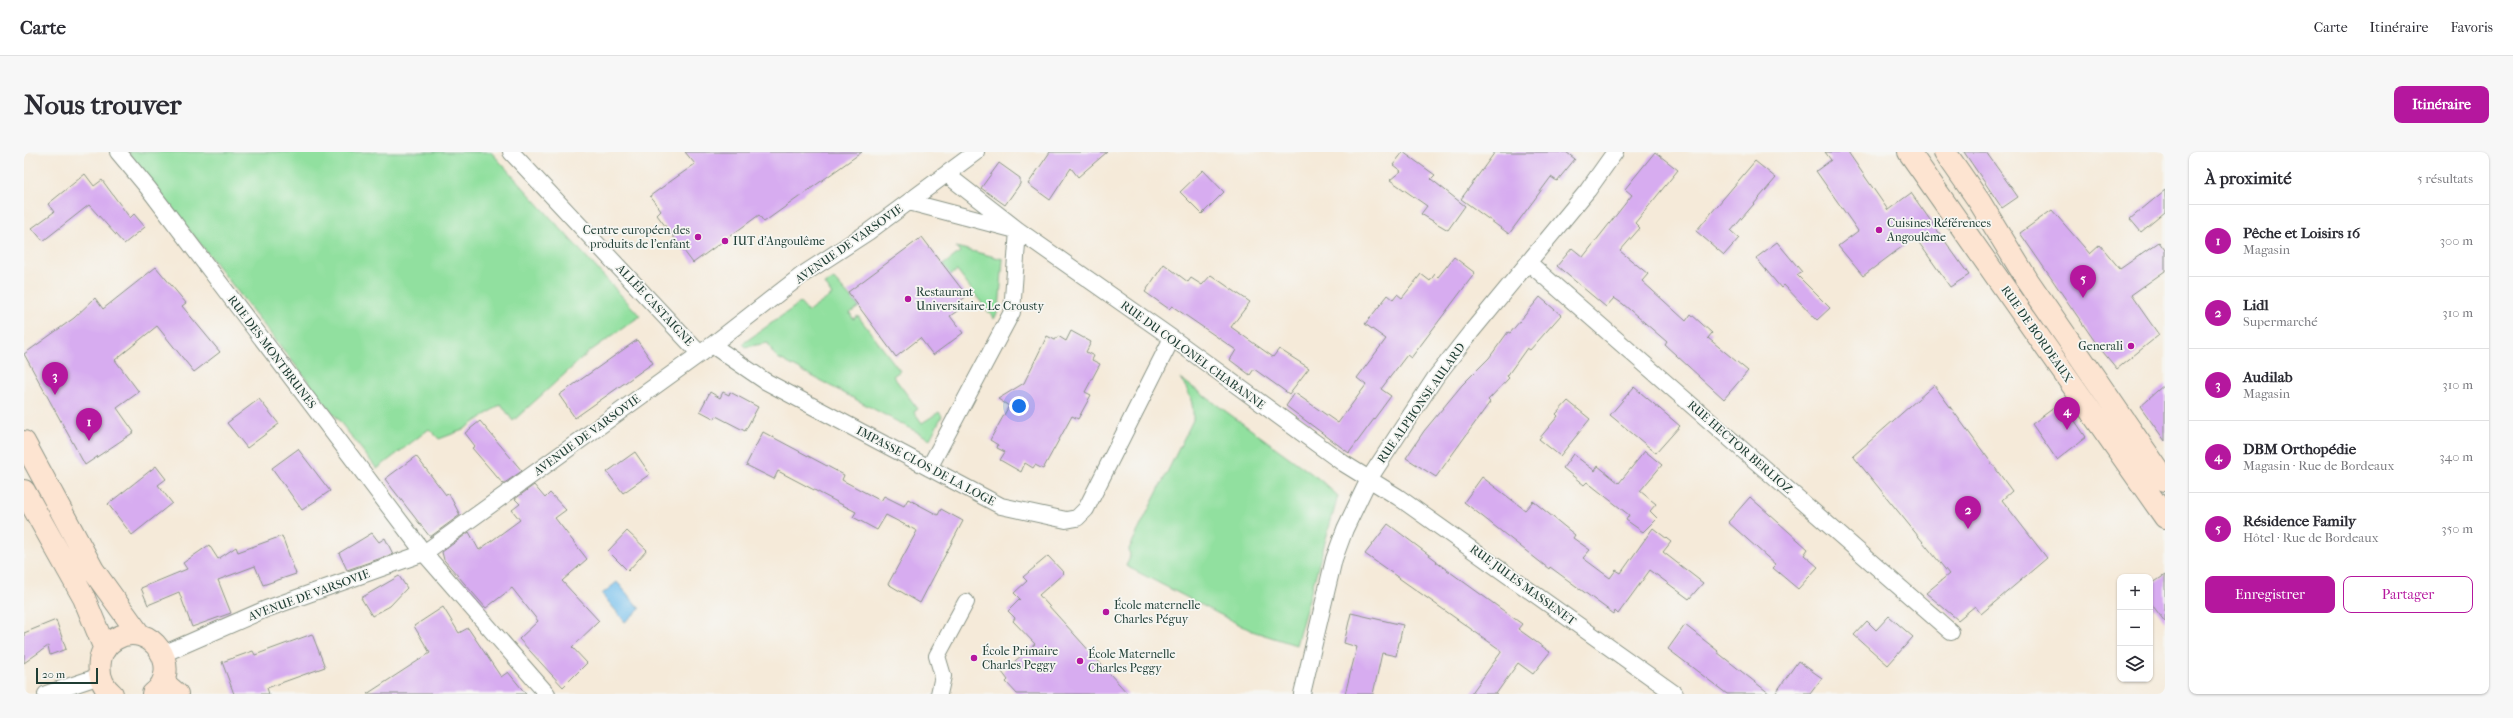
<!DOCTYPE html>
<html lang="fr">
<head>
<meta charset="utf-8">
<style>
	body { margin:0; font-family:"IM FELL French Canon",serif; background:#f7f7f7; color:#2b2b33 }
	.controls { position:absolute; right:12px; bottom:12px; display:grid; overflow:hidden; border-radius:8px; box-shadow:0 1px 3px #0004 }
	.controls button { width:36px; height:36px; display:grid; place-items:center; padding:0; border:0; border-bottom:1px solid #e1e1e2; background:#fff; color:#2b2b33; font:20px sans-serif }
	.scale { position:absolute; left:12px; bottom:10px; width:62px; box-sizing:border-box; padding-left:4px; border:2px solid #1f3d34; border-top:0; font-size:11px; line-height:14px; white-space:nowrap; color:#1f3d34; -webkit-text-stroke:3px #f6f6f2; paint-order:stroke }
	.you { position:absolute; left:995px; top:254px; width:14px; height:14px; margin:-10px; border:3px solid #fff; border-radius:50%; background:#1a73e8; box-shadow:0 0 0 6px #1a73e833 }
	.badge { display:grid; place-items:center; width:26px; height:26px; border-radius:50%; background:#b5179e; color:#fff; font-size:13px; font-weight:700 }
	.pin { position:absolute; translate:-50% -33px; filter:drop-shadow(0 1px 2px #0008) }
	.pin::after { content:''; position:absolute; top:21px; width:14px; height:12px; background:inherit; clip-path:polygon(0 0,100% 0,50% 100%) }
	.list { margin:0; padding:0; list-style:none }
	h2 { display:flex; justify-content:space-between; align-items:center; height:52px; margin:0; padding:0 16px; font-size:17px }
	h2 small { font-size:13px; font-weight:400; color:#7c7c81 }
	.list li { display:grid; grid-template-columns:26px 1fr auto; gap:12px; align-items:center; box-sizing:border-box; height:72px; padding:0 16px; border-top:1px solid #e1e1e2 }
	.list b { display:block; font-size:15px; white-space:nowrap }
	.list p { margin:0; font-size:13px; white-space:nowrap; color:#7c7c81 }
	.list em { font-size:13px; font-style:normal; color:#7c7c81 }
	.actions { display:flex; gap:8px; padding:12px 16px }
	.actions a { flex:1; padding:9px 0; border:1px solid #b5179e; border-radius:8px; text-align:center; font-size:14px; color:#b5179e }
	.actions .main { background:#b5179e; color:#fff }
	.icon { flex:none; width:22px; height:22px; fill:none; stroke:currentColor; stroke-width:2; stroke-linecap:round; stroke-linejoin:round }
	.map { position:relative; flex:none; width:2141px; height:542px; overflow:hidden; border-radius:8px }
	header { display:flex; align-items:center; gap:24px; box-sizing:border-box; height:56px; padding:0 20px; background:#fff; border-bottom:1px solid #e1e1e2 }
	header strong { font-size:19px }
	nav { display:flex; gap:22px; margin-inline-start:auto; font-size:14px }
	.intro { display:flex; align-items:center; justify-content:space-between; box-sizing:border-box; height:96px; padding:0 24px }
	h1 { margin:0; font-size:28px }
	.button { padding:10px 18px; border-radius:8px; background:#b5179e; color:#fff; font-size:14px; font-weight:700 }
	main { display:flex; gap:24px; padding:0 24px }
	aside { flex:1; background:#fff; border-radius:8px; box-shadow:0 1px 3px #0004 }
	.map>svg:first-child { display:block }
	.green { fill:#91e09f; stroke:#588e6a }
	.water { fill:#75c0ee; stroke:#4a7e91 }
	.building { fill:#d7acf0 }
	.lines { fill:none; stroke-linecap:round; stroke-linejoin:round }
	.street-casing { stroke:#8a9486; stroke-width:18 }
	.secondary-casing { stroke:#8a9486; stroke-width:24 }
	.street { stroke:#fff; stroke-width:16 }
	.secondary { stroke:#fde4d1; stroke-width:22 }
	.poi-dot { fill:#b5179e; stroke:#f6f6f2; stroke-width:1.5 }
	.labels { text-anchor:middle; stroke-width:3.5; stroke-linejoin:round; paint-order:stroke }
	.poi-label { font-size:12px; fill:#1f3d34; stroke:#f6f6f2; text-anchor:start }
	.street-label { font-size:12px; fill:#1f3d34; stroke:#f6f6f2 }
</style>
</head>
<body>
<header>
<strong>Carte</strong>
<nav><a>Carte</a><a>Itinéraire</a><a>Favoris</a></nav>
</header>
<div class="intro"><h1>Nous trouver</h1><a class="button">Itinéraire</a></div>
<main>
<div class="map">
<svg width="2141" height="542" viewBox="0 0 2141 542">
	<rect width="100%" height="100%" fill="#f6f6f2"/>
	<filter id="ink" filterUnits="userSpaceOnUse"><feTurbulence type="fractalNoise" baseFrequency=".025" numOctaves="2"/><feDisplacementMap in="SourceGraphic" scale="8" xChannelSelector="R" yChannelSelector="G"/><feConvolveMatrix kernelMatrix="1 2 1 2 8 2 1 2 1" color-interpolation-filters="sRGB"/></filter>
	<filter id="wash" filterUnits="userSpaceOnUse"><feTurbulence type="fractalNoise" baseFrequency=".012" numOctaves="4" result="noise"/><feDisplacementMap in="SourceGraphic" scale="16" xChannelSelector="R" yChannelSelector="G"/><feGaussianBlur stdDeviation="0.9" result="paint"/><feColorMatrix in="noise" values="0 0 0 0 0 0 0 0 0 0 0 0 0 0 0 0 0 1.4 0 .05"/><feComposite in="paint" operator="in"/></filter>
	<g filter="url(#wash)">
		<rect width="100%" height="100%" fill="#f5ead9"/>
		<path class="green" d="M104,0h363l149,164 -51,36 -76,69 -12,-17 -38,26 -24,9 -10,-10 -52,40z
			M932,95l47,12 -4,51 -5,9 -37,-48 -7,4 -7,-10 17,-13z
			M810,127l25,28 -9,6 3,6 5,-3 42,55 -7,5 25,33 -4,3 8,11 17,-11 3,4 -12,23 -152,-81 -5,-5 -5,-10 -23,4 -3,-3 58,-41 8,9 24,-17 -7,-11z
			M1156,226l139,101 19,17 -42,149 -44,-14 -126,-65 4,-10 -1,-7 64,-129c1,-17 -4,-29 -13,-42z"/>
		<path class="water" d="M593,430l23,27 -15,13 -23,-28z"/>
		<g id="blocks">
			<path class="building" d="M661,0h177l-98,70 -5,-7 -66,48 -36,-48 4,-4 -11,-15 45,-32z
				M1026,0h57l-29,25 -7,-9 -21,32 -22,-16z
				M1379,0l32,23 -4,4 34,27 -17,24 -27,-16 6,-8 -37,-26 11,-9 -8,-6z
				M1471,0h71l9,7 -18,22 -6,-4 -42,57 -48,-35z
				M1631,0l23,18 -43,53 5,5 -20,23 28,23 -6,7 44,40 5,-7 21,19 -4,5 40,33 -24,28 -59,-54 2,-3 -44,-38 -9,-6 -8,9 -49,-41 15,-18 11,9 49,-62 -7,-6z
				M1801,0h23l40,58 23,-17 58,82 -19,12 -35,-50 -52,39 -25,-30 20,-15 -42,-60 15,-11z
				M1940,0h22l32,45 -16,11z
				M1731,9l21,17 -45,53 8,7 -15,17 -28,-24z
				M975,11l21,15v6l-15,21 -24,-17z
				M1179,18l21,22 -22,22 -22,-22z
				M61,22l9,12 8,-6 28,38 4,-4 11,13 -21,17 -35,-39 -46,36 -11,-13 22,-16 -6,-8z
				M2141,38v22l-24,20 -11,-13z
				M2028,58l38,44 10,-9 20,24 39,-27 6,8v21l-34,24 28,40 -42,34 -19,-23 -78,-113z
				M898,85l45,59 -8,6 4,5 -13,9 13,17 -30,22 -13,-17 -24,19 -48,-65z
				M1753,90l25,30 -5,3 33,33 -13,12 -33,-35 -3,3 -25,-30z
				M1430,105l21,16 -64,85 -4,-3 -26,34 10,7 -42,57 -63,-47 9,-13 43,30 28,-38 -9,-7 29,-39 -21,-15 23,-29 5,4 4,-5 5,4 19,-24 9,7 5,-7 3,3z
				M1140,112l24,18 3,-4 11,7 9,-10 39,27 -19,25 42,30 6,-8 30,19 -20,26 -35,-25 -4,6 -20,-15 6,-10 -64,-44 -3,3 -24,-17z
				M132,115l30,36 -4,3 38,46 -26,20 -37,-46 -42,34 24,32 -22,16 17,24 -49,33 -61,-111 50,-36 21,-20 8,11z
				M1516,145l21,18 -31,35 -3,-2 -20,28 2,2 -21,22 2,2 -54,75 -30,-19 18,-27 38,-46 27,-27 19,-26 2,1z
				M1047,179l20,11 -5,10 8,4 -2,4 8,4 -15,28 6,3 -13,24 -6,-3 -29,53 -8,-4 -2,3 -8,-5 -4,9 -21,-12 5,-8 -8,-4 1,-3 -8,-5 19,-34 -11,-7 26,-16 23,-47 8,4 3,-4 8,5z
				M613,188l16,23 -78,55 -16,-23z
				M2141,232v57l-25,-35z
				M1910,233l78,106 -10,9 45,58 -66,56 -6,-8 -17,14 -32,-27 23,-19 -96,-118z
				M1610,235l46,39 -24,27 -46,-38z
				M686,240l10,6 3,-6 6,3 1,-3 28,15 -13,24 -29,-15 -1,3 -15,-8z
				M235,247l20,25 -32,24 -20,-25z
				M1544,249l22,18 -30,37 -21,-17 19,-23 -2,-2z
				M2038,250l24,35 -29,23 -25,-36z
				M456,269l42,50 -19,13 -31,-36 3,-2 -10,-13z
				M739,280l81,43 -2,5 39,21 3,-5 20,10 4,-7 30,16 3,-6 22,12 -43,82 -32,-19 29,-53 -31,-16 -9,15 -24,-13 3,-5 -78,-41 -4,8 -28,-14z
				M274,297l32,42 -28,19 -30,-42z
				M1621,299l17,14 -22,26 16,13 -6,7 7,7 -14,14 -17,-12 3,-5 -42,-33 -3,3 -21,-17 10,-14 22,17 3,-5 21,17z
				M611,300l15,22 -27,19 -16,-21z
				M392,304l30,39 3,-1 11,21 -30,22 -45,-58z
				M132,314l10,13 -8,6 14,18 -40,32 -24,-31z
				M1458,325l43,33 8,-9 42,34 -2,3 17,12 -7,8 27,20 6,-8 5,3 32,-45 18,14 -8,10 40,31 -14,16 -39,-29 -32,44 -3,-3 -1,3 -64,-47 -1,2 -85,-67z
				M510,333l11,13 5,-5 16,17 -11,8 32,41 -25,22 37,40 -27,26 15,16 -24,24 -44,-48 19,-18 -26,-33 -26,20 -42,-48 -2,-8 27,-20 10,18 41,-30 -8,-10 8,-6 -5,-5z
				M1726,345l58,52 -4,6 14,12 -20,22 -25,-21 3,-3 -48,-43z
				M1364,372l49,37 -1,1 86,62 -4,5 32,23 -17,22 -15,-11 -22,31h-25l31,-43 -137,-97z
				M603,379l20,19 -19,21 -20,-20z
				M348,381l7,9 6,-4 8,16 -46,16 -8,-17z
				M258,384l14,38 -33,11 -8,-19 -37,14 13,33 -39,14 -13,-35 -31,13 -7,-17 46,-19 -4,-6 26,-18 9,14 18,-12 2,5z
				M1024,404l16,17 -25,22 89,99h-111l-11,-12 2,-2 -6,-8 33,-28 -22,-23 2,-3 -7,-7 12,-12 -6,-6 13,-12 -4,-4z
				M2141,423v47l-15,-20v-17z
				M375,424l8,12 -17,18 -18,10 -11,-18z
				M419,455l16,26 9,-5 33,49 7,-5 18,22h-159l63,-41 -16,-27z
				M1327,461l52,12 -7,31 -14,-3 -9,41h-28l12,-47 -13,-4z
				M1865,464l24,21 -25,28 -34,-30 13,-14 9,9z
				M32,468l10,29 -16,6 -2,-9 -24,17v-30z
				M1661,473l33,26 -1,1 53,42h-43l-59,-45z
				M288,482l13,33 -58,21 2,6h-35l-12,-32 31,-11 2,4z
				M1774,509l24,17 -12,16h-35z"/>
		</g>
	</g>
	<g filter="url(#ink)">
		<use href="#blocks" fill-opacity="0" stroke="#8a9486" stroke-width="1"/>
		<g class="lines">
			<defs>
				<path id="street" d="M94,0l30,36 276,365 123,141
					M487,0l189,202
					M924,21l7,8 63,49 154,108 171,125 55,34 277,197
					M885,50l103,27
					M1505,111l422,369
					M688,193l53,36 236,125 65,14 11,-2 9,-9 86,-171
					M905,316l83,-156 6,-82
					M139,502l103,-45 158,-56 288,-208 90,-70 66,-43 108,-80
					M22,542l54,-18
					M915,542l4,-18 -6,-20 29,-54
					M1278,542l32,-135 11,-30 24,-50 66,-101 36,-46 117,-142 27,-38"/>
				<path id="secondary" d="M1885,0l256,365
					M1921,0l34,49 49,80 137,199
					M0,290l69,128 46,64
					M0,339l60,107 21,51
					M139,530l14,12
					M88,542c-10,-8 -14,-20 -12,-33 1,-9 7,-17 15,-22 35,-21 70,30 38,55"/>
			</defs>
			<use href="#street" class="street-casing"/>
			<use href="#secondary" class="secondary-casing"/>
			<use href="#street" class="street"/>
			<use href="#secondary" class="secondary"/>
		</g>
	</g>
	<g class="poi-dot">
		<circle cx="1855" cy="78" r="4"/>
		<circle cx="674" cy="85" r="4"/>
		<circle cx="701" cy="89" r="4"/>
		<circle cx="884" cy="147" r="4"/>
		<circle cx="2107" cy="194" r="4"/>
		<circle cx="1082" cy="460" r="4"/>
		<circle cx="950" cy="506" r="4"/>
		<circle cx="1056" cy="509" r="4"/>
	</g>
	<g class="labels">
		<g class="poi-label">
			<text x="1863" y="75">Cuisines Références<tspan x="1863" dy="14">Angoulême</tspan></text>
			<text x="666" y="82" text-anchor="end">Centre européen des<tspan x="666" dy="14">produits de l'enfant</tspan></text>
			<text x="709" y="93">IUT d'Angoulême</text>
			<text x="892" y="144">Restaurant<tspan x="892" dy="14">Universitaire Le Crousty</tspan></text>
			<text x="2099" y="198" text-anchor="end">Generali</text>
			<text x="1090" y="457">École maternelle<tspan x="1090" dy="14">Charles Péguy</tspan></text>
			<text x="958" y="503">École Primaire<tspan x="958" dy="14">Charles Peggy</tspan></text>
			<text x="1064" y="506">École Maternelle<tspan x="1064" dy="14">Charles Peggy</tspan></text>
		</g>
		<g class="street-label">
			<text transform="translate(825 92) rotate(-35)" y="4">AVENUE DE VARSOVIE</text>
			<text transform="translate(631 153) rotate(47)" y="4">ALLÉE CASTAIGNE</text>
			<text transform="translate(2013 182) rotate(55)" y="4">RUE DE BORDEAUX</text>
			<text transform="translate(248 200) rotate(53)" y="4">RUE DES MONTBRUNES</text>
			<text transform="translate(1169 203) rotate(36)" y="4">RUE DU COLONEL CHABANNE</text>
			<text transform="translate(1397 251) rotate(-55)" y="4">RUE ALPHONSE AULARD</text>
			<text transform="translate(563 283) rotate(-36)" y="4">AVENUE DE VARSOVIE</text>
			<text transform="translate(1716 295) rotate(41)" y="4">RUE HECTOR BERLIOZ</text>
			<text transform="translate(902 314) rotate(28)" y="4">IMPASSE CLOS DE LA LOGE</text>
			<text transform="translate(1499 433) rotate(36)" y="4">RUE JULES MASSENET</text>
			<text transform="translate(285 443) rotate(-20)" y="4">AVENUE DE VARSOVIE</text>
		</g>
	</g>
</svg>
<div class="controls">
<button>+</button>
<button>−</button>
<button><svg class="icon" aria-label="layers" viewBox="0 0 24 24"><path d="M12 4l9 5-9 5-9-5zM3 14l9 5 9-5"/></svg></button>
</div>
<div class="scale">20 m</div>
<div class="you"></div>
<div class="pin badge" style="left:65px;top:289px">1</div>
<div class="pin badge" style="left:1944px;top:377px">2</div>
<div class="pin badge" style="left:31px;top:243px">3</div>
<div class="pin badge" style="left:2043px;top:278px">4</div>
<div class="pin badge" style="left:2059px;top:146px">5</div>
</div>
<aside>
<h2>À proximité<small>5 résultats</small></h2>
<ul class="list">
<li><span class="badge">1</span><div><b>Pêche et Loisirs 16</b><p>Magasin</p></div><em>300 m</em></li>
<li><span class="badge">2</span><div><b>Lidl</b><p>Supermarché</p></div><em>310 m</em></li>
<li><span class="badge">3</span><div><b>Audilab</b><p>Magasin</p></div><em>310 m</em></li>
<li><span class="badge">4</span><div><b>DBM Orthopédie</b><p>Magasin · Rue de Bordeaux</p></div><em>340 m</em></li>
<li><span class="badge">5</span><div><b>Résidence Family</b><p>Hôtel · Rue de Bordeaux</p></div><em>350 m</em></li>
</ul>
<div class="actions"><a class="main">Enregistrer</a><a>Partager</a></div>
</aside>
</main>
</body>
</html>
